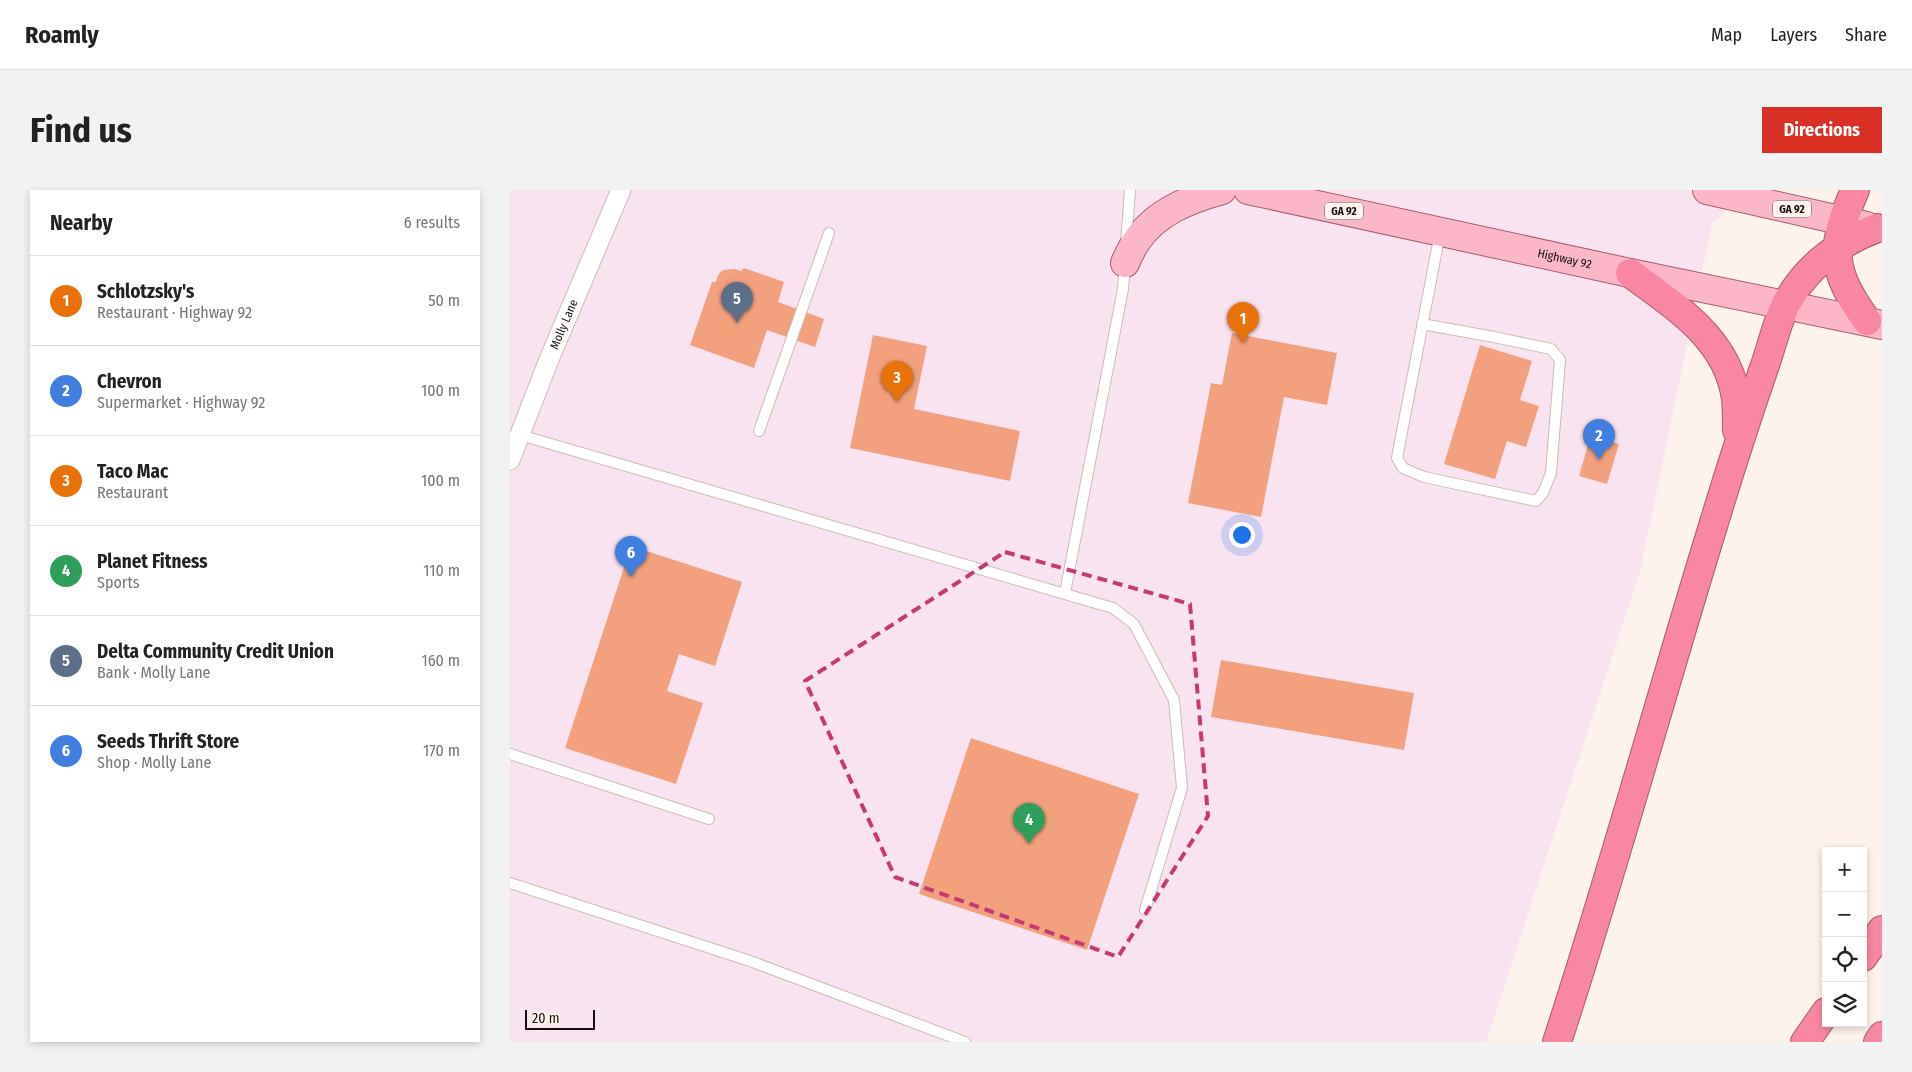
<!DOCTYPE html>
<html lang="en">
<head>
<meta charset="utf-8">
<style>
	body { margin:0; font-family:"Fira Sans Condensed",sans-serif; background:#f2f2f2; color:#222 }
	.controls { position:absolute; right:15px; bottom:15px; display:grid; overflow:hidden; border-radius:0px; box-shadow:0 2px 8px #0003 }
	.controls button { width:45px; height:45px; display:grid; place-items:center; padding:0; border:0; border-bottom:1px solid #e0e0e0; background:#fff; color:#222; font:25px sans-serif }
	.scale { position:absolute; left:15px; bottom:12px; width:70px; box-sizing:border-box; padding-left:5px; border:2px solid #140d0a; border-top:0; font-size:14px; line-height:18px; white-space:nowrap; color:#140d0a; -webkit-text-stroke:4px #fef2ec; paint-order:stroke }
	.you { position:absolute; left:731px; top:344px; width:18px; height:18px; margin:-12px; border:4px solid #fff; border-radius:50%; background:#1a73e8; box-shadow:0 0 0 8px #1a73e833 }
	.badge { display:grid; place-items:center; width:32px; height:32px; border-radius:50%; background:#d93025; color:#fff; font-size:16px; font-weight:700 }
	.pin { position:absolute; translate:-50% -41px; filter:drop-shadow(0 1px 2px #0008) }
	.pin::after { content:''; position:absolute; top:26px; width:18px; height:15px; background:inherit; clip-path:polygon(0 0,100% 0,50% 100%) }
	.list { margin:0; padding:0; list-style:none }
	h2 { display:flex; justify-content:space-between; align-items:center; height:65px; margin:0; padding:0 20px; font-size:21px }
	h2 small { font-size:16px; font-weight:400; color:#767676 }
	.list li { display:grid; grid-template-columns:32px 1fr auto; gap:15px; align-items:center; box-sizing:border-box; height:90px; padding:0 20px; border-top:1px solid #e0e0e0 }
	.list b { display:block; font-size:19px; white-space:nowrap }
	.list p { margin:0; font-size:16px; white-space:nowrap; color:#767676 }
	.list em { font-size:16px; font-style:normal; color:#767676 }
	.icon { flex:none; width:28px; height:28px; fill:none; stroke:currentColor; stroke-width:2; stroke-linecap:round; stroke-linejoin:round }
	.map { position:relative; flex:none; width:1372px; height:852px; overflow:hidden; border-radius:0px }
	header { display:flex; align-items:center; gap:30px; box-sizing:border-box; height:70px; padding:0 25px; background:#fff; border-bottom:1px solid #e0e0e0 }
	header strong { font-size:24px }
	nav { display:flex; gap:28px; margin-inline-start:auto; font-size:18px }
	.intro { display:flex; align-items:center; justify-content:space-between; box-sizing:border-box; height:120px; padding:0 30px }
	h1 { margin:0; font-size:35px }
	.button { padding:12px 22px; border-radius:0px; background:#d93025; color:#fff; font-size:18px; font-weight:700 }
	main { display:flex; gap:30px; padding:0 30px }
	aside { flex:1; background:#fff; border-radius:0px; box-shadow:0 2px 8px #0003 }
	.map>svg:first-child { display:block }
	.commercial { fill:#fae3f0 }
	.building { fill:#f3a17d }
	.lines { fill:none; stroke-linecap:round; stroke-linejoin:round }
	.lane-casing { stroke:#cdbab0; stroke-width:12 }
	.street-casing { stroke:#cdbab0; stroke-width:21 }
	.primary-casing { stroke:#a95c6c; stroke-width:30 }
	.highway-casing { stroke:#a95c6c; stroke-width:30 }
	.lane { stroke:#fff; stroke-width:10 }
	.street { stroke:#fff; stroke-width:19 }
	.primary { stroke:#fbb7c7; stroke-width:28 }
	.highway { stroke:#f987a1; stroke-width:28 }
	.marked { fill:none; stroke:#c53a6f; stroke-width:4; stroke-dasharray:10 6; stroke-linejoin:round }
	.labels { text-anchor:middle; stroke-width:4; stroke-linejoin:round; paint-order:stroke }
	.shield { fill:#fef2ec; stroke:#5a524e; stroke-width:1 }
	.shield-label { font-size:11px; font-weight:bold; fill:#140d0a }
	.street-label { font-size:12px; fill:#140d0a; stroke:#fef2ec }
</style>
</head>
<body>
<header>
<strong>Roamly</strong>
<nav><a>Map</a><a>Layers</a><a>Share</a></nav>
</header>
<div class="intro"><h1>Find us</h1><a class="button">Directions</a></div>
<main>
<aside>
<h2>Nearby<small>6 results</small></h2>
<ul class="list">
<li><span class="badge" style="background:#e8710a">1</span><div><b>Schlotzsky's</b><p>Restaurant · Highway 92</p></div><em>50 m</em></li>
<li><span class="badge" style="background:#3f7fe0">2</span><div><b>Chevron</b><p>Supermarket · Highway 92</p></div><em>100 m</em></li>
<li><span class="badge" style="background:#e8710a">3</span><div><b>Taco Mac</b><p>Restaurant</p></div><em>100 m</em></li>
<li><span class="badge" style="background:#2e9e5b">4</span><div><b>Planet Fitness</b><p>Sports</p></div><em>110 m</em></li>
<li><span class="badge" style="background:#5c6f8a">5</span><div><b>Delta Community Credit Union</b><p>Bank · Molly Lane</p></div><em>160 m</em></li>
<li><span class="badge" style="background:#3f7fe0">6</span><div><b>Seeds Thrift Store</b><p>Shop · Molly Lane</p></div><em>170 m</em></li>
</ul>
</aside>
<div class="map">
<svg width="1372" height="852" viewBox="0 0 1372 852">
	<rect width="100%" height="100%" fill="#fef2ec"/>
	<path class="commercial" d="M0,0h1240l-38,34 -72,348 -154,470h-976z"/>
	<path class="building" d="M234,78l40,14 -6,20 46,17 -9,28 -48,-17 -13,38 -64,-23 22,-63h4l2,-7 5,-5 12,-1 6,2z
		M722,143l105,20 -10,52 -43,-8 -23,120 -73,-14 23,-120 11,2z
		M363,145l54,11 -13,63 106,22 -10,50 -160,-33z
		M970,155l52,16 -12,39 19,6 -13,41 -19,-6 -12,38 -51,-15z
		M1081,245l28,9 -12,40 -28,-8z
		M121,356l111,36 -27,84 -36,-12 -12,37 36,12 -27,81 -111,-36z
		M711,470l193,33 -10,57 -193,-33z
		M461,548l168,56 -52,156 -168,-56z"/>
	<g class="lines">
		<defs>
			<path id="lane" d="M616,54l4,-54
				M912,134l72,13 57,12 9,11 -9,113 -8,20 -7,8 -112,-24 -21,-9 -6,-10c14,-75 28,-150 43,-225
				M249,241l70,-198
				M10,245l593,173 21,16 40,76 8,88 -37,122
				M555,403l58,-304 2,-26
				M0,564l199,65
				M0,693l240,78 215,81"/>
			<g id="street">
				<path id="s1" d="M0,270l40,-103 71,-167"/>
			</g>
			<g id="primary">
				<path id="s2" d="M738,0l382,83 252,52"/>
				<path d="M1197,0l159,36"/>
				<path d="M615,73c3,-7 7,-15 11,-21 19,-30 54,-43 86,-52"/>
			</g>
			<path id="highway" d="M1345,0c-25,58 -25,79 12,131
				M1120,83c45,34 98,65 106,126 1,10 1,21 1,31
				M1353,767l19,-27
				M1047,852c56,-171 103,-344 156,-516 16,-53 33,-106 51,-158 7,-19 13,-46 22,-64 20,-37 52,-61 91,-76
				M1295,852l21,-30
				M1368,852l4,-6"/>
		</defs>
		<use href="#lane" class="lane-casing"/>
		<use href="#street" class="street-casing"/>
		<use href="#primary" class="primary-casing"/>
		<use href="#highway" class="highway-casing"/>
		<use href="#lane" class="lane"/>
		<use href="#street" class="street"/>
		<use href="#primary" class="primary"/>
		<use href="#highway" class="highway"/>
	</g>
	<path class="marked" d="M495,362l185,52 18,212 -90,141 -223,-80 -90,-196z"/>
	<g class="labels">
		<g class="shield">
			<rect x="1263" y="10.5" width="38" height="17" rx="4"/>
			<rect x="815" y="12.5" width="38" height="17" rx="4"/>
		</g>
		<g class="shield-label">
			<text x="1282" y="23">GA 92</text>
			<text x="834" y="25">GA 92</text>
		</g>
		<g class="street-label">
			<text dy="4" stroke="none"><textPath href="#s2" startOffset="324">Highway 92</textPath></text>
			<text dy="4" stroke="none"><textPath href="#s1" startOffset="146">Molly Lane</textPath></text>
		</g>
	</g>
</svg>
<div class="controls">
<button>+</button>
<button>−</button>
<button><svg class="icon" aria-label="locate" viewBox="0 0 24 24"><circle cx="12" cy="12" r="6"/><path d="M12 2v4M12 18v4M2 12h4M18 12h4"/></svg></button>
<button><svg class="icon" aria-label="layers" viewBox="0 0 24 24"><path d="M12 4l9 5-9 5-9-5zM3 14l9 5 9-5"/></svg></button>
</div>
<div class="scale">20 m</div>
<div class="you"></div>
<div class="pin badge" style="left:733px;top:153px;background:#e8710a">1</div>
<div class="pin badge" style="left:1089px;top:270px;background:#3f7fe0">2</div>
<div class="pin badge" style="left:387px;top:212px;background:#e8710a">3</div>
<div class="pin badge" style="left:519px;top:654px;background:#2e9e5b">4</div>
<div class="pin badge" style="left:227px;top:133px;background:#5c6f8a">5</div>
<div class="pin badge" style="left:121px;top:387px;background:#3f7fe0">6</div>
</div>
</main>
</body>
</html>
